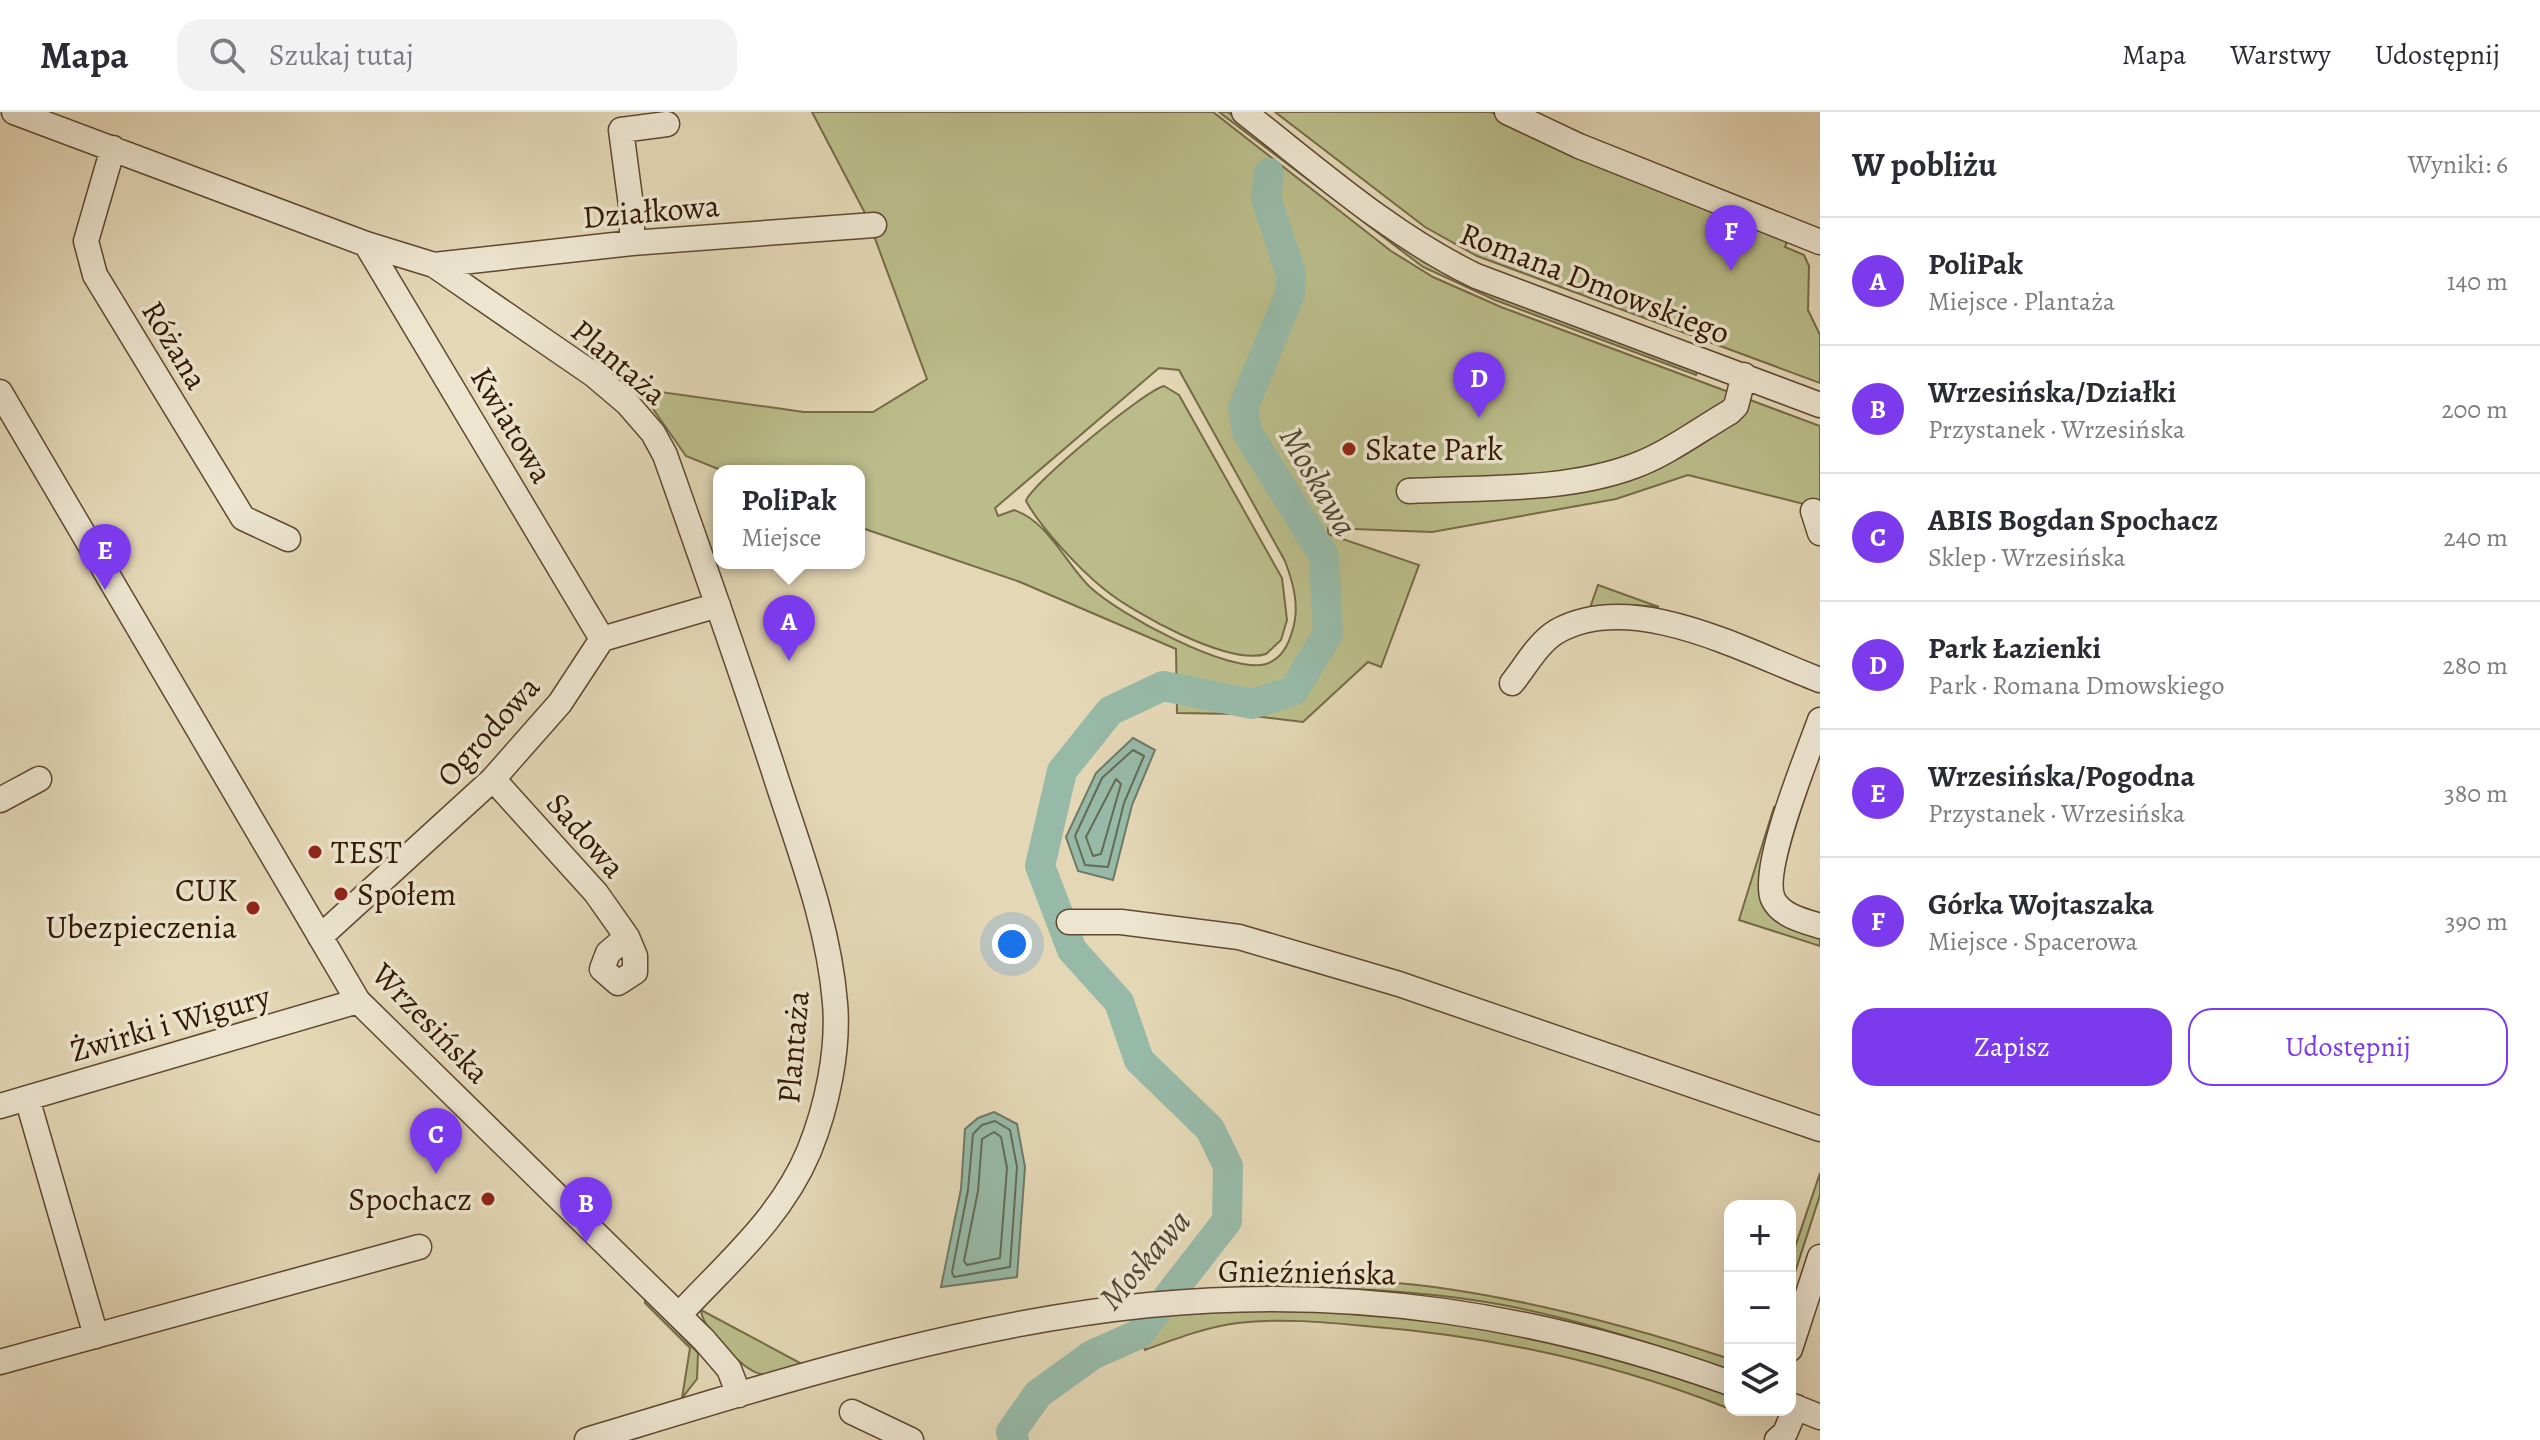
<!DOCTYPE html>
<html lang="pl">
<head>
<meta charset="utf-8">
<style>
	body { margin:0; font-family:Alegreya,serif; background:#f2f2f3; color:#2b2b33 }
	.controls { position:absolute; right:24px; bottom:24px; display:grid; overflow:hidden; border-radius:16px; box-shadow:0 8px 32px #0002 }
	.controls button { width:72px; height:72px; display:grid; place-items:center; padding:0; border:0; border-bottom:2px solid #e1e1e2; background:#fff; color:#2b2b33; font:40px sans-serif }
	.you { position:absolute; left:1012px; top:832px; width:28px; height:28px; margin:-20px; border:6px solid #fff; border-radius:50%; background:#1a73e8; box-shadow:0 0 0 12px #1a73e833 }
	.badge { display:grid; place-items:center; width:52px; height:52px; border-radius:50%; background:#7c3aed; color:#fff; font-size:26px; font-weight:700 }
	.pin { position:absolute; translate:-50% -66px; filter:drop-shadow(0 2px 4px #0008) }
	.pin::after { content:''; position:absolute; top:42px; width:28px; height:24px; background:inherit; clip-path:polygon(0 0,100% 0,50% 100%) }
	.popup { position:absolute; left:713px; top:353px; width:152px; height:104px; box-sizing:border-box; display:grid; place-content:center; border-radius:16px; background:#fff; filter:drop-shadow(0 2px 6px #0005); font-size:26px; white-space:nowrap; color:#7c7c81 }
	.popup b { font-size:30px; color:#2b2b33 }
	.popup::after { content:''; position:absolute; left:50%; top:100%; margin-left:-16px; border:16px solid transparent; border-top-color:#fff }
	.list { margin:0; padding:0; list-style:none }
	h2 { display:flex; justify-content:space-between; align-items:center; height:104px; margin:0; padding:0 32px; font-size:34px }
	h2 small { font-size:26px; font-weight:400; color:#7c7c81 }
	.list li { display:grid; grid-template-columns:52px 1fr auto; gap:24px; align-items:center; box-sizing:border-box; height:128px; padding:0 32px; border-top:2px solid #e1e1e2 }
	.list b { display:block; font-size:30px; white-space:nowrap }
	.list p { margin:0; font-size:26px; white-space:nowrap; color:#7c7c81 }
	.list em { font-size:26px; font-style:normal; color:#7c7c81 }
	.actions { display:flex; gap:16px; padding:24px 32px }
	.actions a { flex:1; padding:18px 0; border:2px solid #7c3aed; border-radius:24px; text-align:center; font-size:28px; color:#7c3aed }
	.actions .main { background:#7c3aed; color:#fff }
	.icon { flex:none; width:44px; height:44px; fill:none; stroke:currentColor; stroke-width:2; stroke-linecap:round; stroke-linejoin:round }
	.map { position:relative; flex:none; width:1820px; height:1328px; overflow:hidden }
	header { display:flex; align-items:center; gap:48px; box-sizing:border-box; height:112px; padding:0 40px; background:#fff; border-bottom:2px solid #e1e1e2 }
	header strong { font-size:38px }
	nav { display:flex; gap:44px; margin-inline-start:auto; font-size:28px }
	.search { width:560px; height:72px; background:#f2f2f3; display:flex; align-items:center; gap:20px; box-sizing:border-box; padding:0 28px; border-radius:24px; color:#7c7c81; font-size:30px }
	main { display:flex }
	aside { flex:1; background:#fff }
	.map>svg:first-child { display:block }
	.green { fill:#babd8a; stroke:#766b46; stroke-width:2; fill-rule:evenodd }
	.water { fill:#97baa8; stroke:#6f7a66; stroke-width:2 }
	.lines { fill:none; stroke-linecap:round; stroke-linejoin:round }
	.shore { stroke:#656a56; stroke-width:2 }
	.river { stroke:#97baa8; stroke-width:30 }
	.minor-casing { stroke:#5f4830; stroke-width:27 }
	.minor { stroke:#ede5d0; stroke-width:24 }
	.poi-dot { fill:#8f2418; stroke:#ede5d0; stroke-width:3 }
	.labels { text-anchor:middle; stroke-width:7; stroke-linejoin:round; paint-order:stroke }
	.street-label { font-size:32px; fill:#331903; stroke:#ede5d0 }
	.poi-label { font-size:32px; fill:#331903; stroke:#ede5d0; text-anchor:start }
	.water-label { font-size:34px; font-style:italic; fill:#514935; stroke:#ede5d0 }
</style>
</head>
<body>
<header>
<strong>Mapa</strong>
<div class="search"><svg class="icon" aria-label="search" viewBox="0 0 24 24"><circle cx="10" cy="10" r="6"/><path d="M15 15l6 6"/></svg>Szukaj tutaj</div>
<nav><a>Mapa</a><a>Warstwy</a><a>Udostępnij</a></nav>
</header>
<main>
<div class="map">
<svg width="1820" height="1328" viewBox="0 0 1820 1328">
	<rect width="100%" height="100%" fill="#e4d7b6"/>
	<filter id="stains"><feTurbulence type="fractalNoise" baseFrequency=".0025" numOctaves="4"/><feColorMatrix values="0 0 0 0 .2 0 0 0 0 .09 0 0 0 0 .02 0 0 0 .5 -.17"/></filter>
	<radialGradient id="worn" r=".72"><stop offset=".6" stop-color="#630" stop-opacity="0"/><stop offset="1" stop-color="#630" stop-opacity=".3"/></radialGradient>
	<path class="green" d="M812,0h401l178,139 42,26 68,30 319,119v82l-132,-33 -72,24 -184,33 -104,-4v6l91,31 -38,102 -13,-5 -65,60 -65,-8 -61,-1 -1,-64 -156,-67 -161,-55v-56h-136l-37,-15 -42,-60 3,-6 157,22h69l54,-33 -60,-162zM1159,256l20,2 106,191c9,24 15,47 7,71 -4,14 -11,27 -26,32 -36,11 -149,-51 -176,-77 -24,-23 -42,-66 -76,-77l-16,6 -3,-8z
		M1219,0h9c75,59 147,124 232,168l238,90 -2,5 -201,-75 -72,-33z
		M1275,0h216l47,24 250,103 -3,8 19,8 5,11 -1,44 12,25v48l-343,-127 -52,-29z
		M1164,274l15,9 103,183 5,42 -6,20 -15,14c-37,12 -133,-41 -162,-65 -25,-20 -63,-61 -78,-88 5,-17 118,-110 138,-115z
		M1598,473l61,22 -25,-2 -44,3z
		M1774,695l7,2 -20,72 59,53v12l-81,-26z
		M1820,1061v22l-30,93v-26z
		M1245,1163c63,3 127,4 189,12 102,14 199,40 296,72v11c-73,-25 -147,-49 -222,-64 -87,-17 -179,-18 -267,-21z
		M645,1186l53,55 -1,26 -15,19 8,-50 -45,-45z
		M1334,1196l208,27 188,58v16c-118,-47 -238,-73 -365,-83 -42,-4 -85,-8 -127,-3 -32,4 -63,16 -93,27l-11,-35 34,-4z
		M701,1198l101,54 1,2c-13,4 -29,12 -43,8 -18,-5 -58,-46 -59,-64z"/>
	<path class="water" d="M1133,626l22,12 -23,55 -19,75 -35,-9 -12,-34 30,-64z
		M994,1000l23,12 8,43 -8,110 -76,10 20,-98 4,-60 13,-11z"/>
	<g class="lines">
		<path class="shore" d="M1133,638l11,6 -20,47 -16,64 -23,-2 -10,-29 27,-58z
			M1116,667l5,5 -20,70 -8,2 -7,-19z
			M995,1009l15,9 7,37 -7,100 -56,10 -2,-5 16,-82 5,-56 9,-9z
			M994,1020l7,5 6,31 -7,90 -33,7 -3,-4 14,-70 4,-52z"/>
		<path class="river" d="M1014,1328l-3,-8 27,-38 54,-39 47,-21 88,-113 1,-55 -18,-37 -71,-69 -20,-58 -47,-52 -32,-84 22,-95 48,-60 53,-25 89,18 41,-13 35,-57 -4,-78 -77,-124 -4,-24 47,-114 1,-20 -25,-76 3,-25"/>
		<defs>
			<path id="minor" d="M14,0l352,132 68,21 160,110 33,28 26,30 12,22c39,110 78,220 114,332 23,70 50,141 56,216 4,47 -8,104 -26,148 -28,67 -82,112 -130,164
				M1244,0c74,58 147,123 232,164l344,129
				M1507,0l72,34 241,96
				M113,36l-27,93 9,34 148,243 45,21
				M632,131v-30l-11,-83 46,-6
				M366,132l236,395
				M434,153l198,-22 242,-18
				M0,280l358,609 346,339 25,29 10,26
				M1409,379c73,-4 155,1 225,-25 33,-12 65,-36 96,-54l6,-6 8,-31
				M1813,399l7,22
				M1512,571c13,-16 26,-40 44,-51 76,-44 190,20 264,48
				M1820,608c-12,34 -60,149 -47,179 8,17 31,22 47,27
				M493,667l103,114 31,44 -19,16 -6,16 16,14 17,-11v-16l-8,-19
				M0,688l39,-21
				M1069,810h52l118,15 160,47 421,145
				M320,825l173,-158 67,-76 42,-64 116,-34
				M27,986l69,238
				M0,994l358,-105
				M1790,1237l30,-92
				M0,1250l419,-115
				M1790,1293l30,12
				M852,1300l59,28
				M587,1328c183,-55 371,-116 562,-135 203,-20 390,10 581,78
				M1777,1328l8,-7 11,-26"/>
		</defs>
		<use href="#minor" class="minor-casing"/>
		<use href="#minor" class="minor"/>
	</g>
	<g class="poi-dot">
		<circle cx="1349" cy="337" r="8"/>
		<circle cx="315" cy="740" r="8"/>
		<circle cx="341" cy="782" r="8"/>
		<circle cx="253" cy="796" r="8"/>
		<circle cx="488" cy="1087" r="8"/>
	</g>
	<g class="labels">
		<g class="street-label">
			<text transform="translate(651 99) rotate(-5)" y="11">Działkowa</text>
			<text transform="translate(1595 171) rotate(21)" y="11">Romana Dmowskiego</text>
			<text transform="translate(175 233) rotate(59)" y="11">Różana</text>
			<text transform="translate(619 250) rotate(40)" y="11">Plantaża</text>
			<text transform="translate(512 313) rotate(59)" y="11">Kwiatowa</text>
			<text transform="translate(488 619) rotate(-48)" y="11">Ogrodowa</text>
			<text transform="translate(586 723) rotate(49)" y="11">Sadowa</text>
			<text transform="translate(170 911) rotate(-16)" y="11">Żwirki i Wigury</text>
			<text transform="translate(431 911) rotate(46)" y="11">Wrzesińska</text>
			<text transform="translate(793 935) rotate(-85)" y="11">Plantaża</text>
			<text transform="translate(1307 1160) rotate(1)" y="11">Gnieźnieńska</text>
		</g>
		<g class="poi-label">
			<text x="1365" y="348">Skate Park</text>
			<text x="331" y="751">TEST</text>
			<text x="237" y="789" text-anchor="end">CUK<tspan x="237" dy="37">Ubezpieczenia</tspan></text>
			<text x="357" y="793">Społem</text>
			<text x="472" y="1098" text-anchor="end">Spochacz</text>
		</g>
		<g class="water-label">
			<text transform="translate(1319 369) rotate(60)" y="12">Moskawa</text>
			<text transform="translate(1144 1147) rotate(-49)" y="12">Moskawa</text>
		</g>
	</g>
	<rect width="100%" height="100%" filter="url(#stains)"/>
	<rect width="100%" height="100%" fill="url(#worn)"/>
</svg>
<div class="controls">
<button>+</button>
<button>−</button>
<button><svg class="icon" aria-label="layers" viewBox="0 0 24 24"><path d="M12 4l9 5-9 5-9-5zM3 14l9 5 9-5"/></svg></button>
</div>
<div class="you"></div>
<div class="pin badge" style="left:789px;top:549px">A</div>
<div class="popup"><b>PoliPak</b>Miejsce</div>
<div class="pin badge" style="left:586px;top:1131px">B</div>
<div class="pin badge" style="left:436px;top:1062px">C</div>
<div class="pin badge" style="left:1479px;top:306px">D</div>
<div class="pin badge" style="left:105px;top:478px">E</div>
<div class="pin badge" style="left:1731px;top:159px">F</div>
</div>
<aside>
<h2>W pobliżu<small>Wyniki: 6</small></h2>
<ul class="list">
<li><span class="badge">A</span><div><b>PoliPak</b><p>Miejsce · Plantaża</p></div><em>140 m</em></li>
<li><span class="badge">B</span><div><b>Wrzesińska/Działki</b><p>Przystanek · Wrzesińska</p></div><em>200 m</em></li>
<li><span class="badge">C</span><div><b>ABIS Bogdan Spochacz</b><p>Sklep · Wrzesińska</p></div><em>240 m</em></li>
<li><span class="badge">D</span><div><b>Park Łazienki</b><p>Park · Romana Dmowskiego</p></div><em>280 m</em></li>
<li><span class="badge">E</span><div><b>Wrzesińska/Pogodna</b><p>Przystanek · Wrzesińska</p></div><em>380 m</em></li>
<li><span class="badge">F</span><div><b>Górka Wojtaszaka</b><p>Miejsce · Spacerowa</p></div><em>390 m</em></li>
</ul>
<div class="actions"><a class="main">Zapisz</a><a>Udostępnij</a></div>
</aside>
</main>
</body>
</html>
